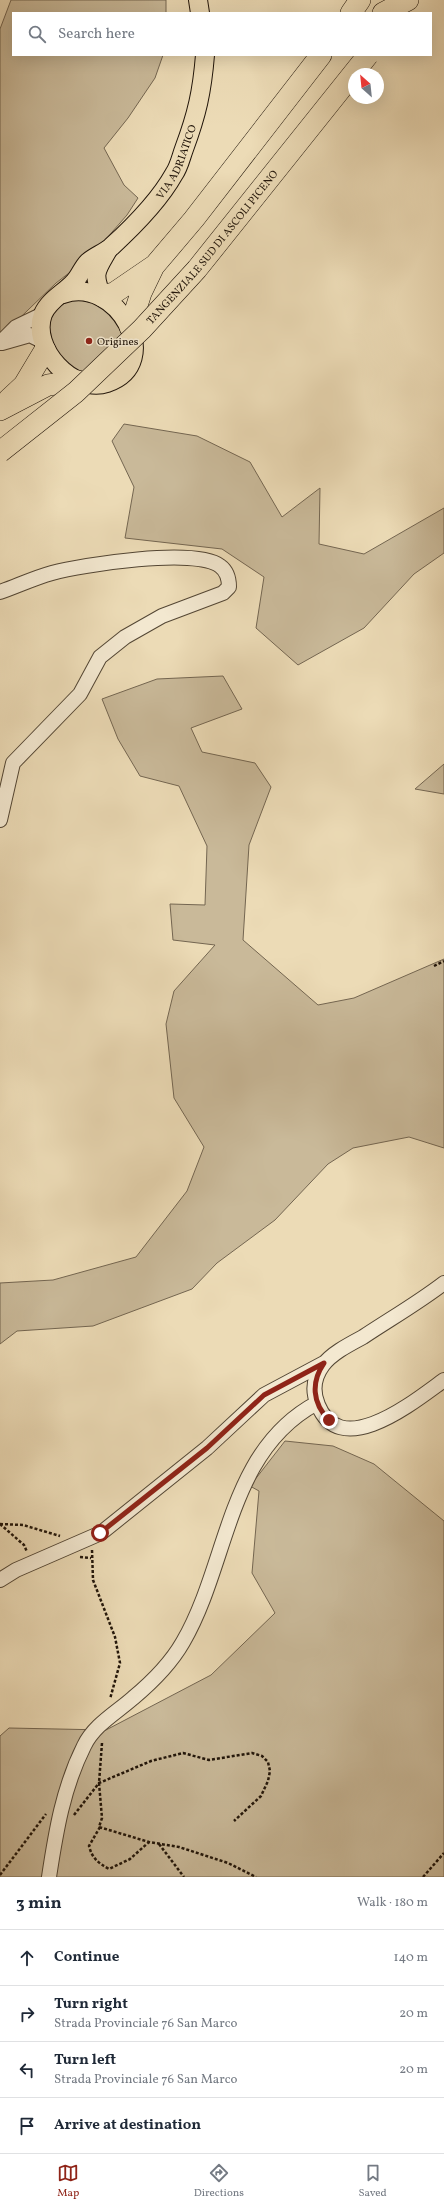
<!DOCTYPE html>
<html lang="en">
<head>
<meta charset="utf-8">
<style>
	body { margin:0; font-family:Vollkorn,serif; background:#f2f2f3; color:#1f2937 }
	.compass { position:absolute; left:348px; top:68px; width:36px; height:36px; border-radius:50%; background:#fff; box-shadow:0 4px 16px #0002; rotate:333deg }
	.stop { position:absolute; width:12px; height:12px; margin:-9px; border:3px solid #8f2418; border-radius:50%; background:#fff }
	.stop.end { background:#8f2418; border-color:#fff; box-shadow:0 1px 4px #0008 }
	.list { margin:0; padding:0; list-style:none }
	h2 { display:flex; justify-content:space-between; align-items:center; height:52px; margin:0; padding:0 16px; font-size:17px }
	h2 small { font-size:13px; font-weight:400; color:#747a83 }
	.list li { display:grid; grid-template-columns:26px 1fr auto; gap:12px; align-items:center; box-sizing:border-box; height:56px; padding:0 16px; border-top:1px solid #e0e1e3 }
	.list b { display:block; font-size:15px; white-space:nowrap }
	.list p { margin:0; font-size:13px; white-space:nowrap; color:#747a83 }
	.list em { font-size:13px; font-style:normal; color:#747a83 }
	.icon { flex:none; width:22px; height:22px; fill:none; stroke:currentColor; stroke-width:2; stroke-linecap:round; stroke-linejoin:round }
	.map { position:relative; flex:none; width:444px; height:1877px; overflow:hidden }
	.search { position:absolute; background:#fff; box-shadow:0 4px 16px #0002; left:12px; right:12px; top:12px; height:44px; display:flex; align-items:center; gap:10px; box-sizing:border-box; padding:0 14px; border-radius:0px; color:#747a83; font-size:15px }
	.sheet { height:276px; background:#fff }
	nav { display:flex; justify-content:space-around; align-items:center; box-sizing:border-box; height:56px; border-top:1px solid #e0e1e3; background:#fff; font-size:11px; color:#747a83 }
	nav a { display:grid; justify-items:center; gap:2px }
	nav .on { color:#8f2418 }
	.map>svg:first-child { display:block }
	.green { fill:#c9b999; stroke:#746651 }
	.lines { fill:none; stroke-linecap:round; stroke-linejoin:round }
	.minor-casing { stroke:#534634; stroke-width:16 }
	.major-casing { stroke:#201409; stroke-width:20 }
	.highway-casing { stroke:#201409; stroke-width:22 }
	.path { stroke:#201409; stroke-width:2.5; stroke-dasharray:3 2; stroke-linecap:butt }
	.minor { stroke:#f3e8d0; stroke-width:14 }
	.major { stroke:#ecdbb6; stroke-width:18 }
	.highway { stroke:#ecdbb6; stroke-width:21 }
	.highway-bridge-casing { stroke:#201409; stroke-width:22; stroke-linecap:butt }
	.highway-bridge { stroke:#ecdbb6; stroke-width:21 }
	.route { stroke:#8f2418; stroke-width:5 }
	.poi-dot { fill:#8f2418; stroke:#f3e8d0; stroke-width:1.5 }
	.labels { text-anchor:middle; stroke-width:3; stroke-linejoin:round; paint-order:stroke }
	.street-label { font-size:11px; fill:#201409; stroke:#f3e8d0 }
	.poi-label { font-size:11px; fill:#201409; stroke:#f3e8d0; text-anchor:start }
</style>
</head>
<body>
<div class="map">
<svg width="444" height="1877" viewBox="0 0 444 1877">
	<rect width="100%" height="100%" fill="#ecdbb6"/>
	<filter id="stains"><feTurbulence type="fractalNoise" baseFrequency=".005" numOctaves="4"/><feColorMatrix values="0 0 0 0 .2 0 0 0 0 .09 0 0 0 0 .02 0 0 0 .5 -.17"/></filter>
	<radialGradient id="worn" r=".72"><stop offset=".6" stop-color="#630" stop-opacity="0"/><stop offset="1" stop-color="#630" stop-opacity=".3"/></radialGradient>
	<path class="green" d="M11,0h155v13h-153v42h150l-8,23 -27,40 -24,30 20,37 14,13 -11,17 -36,41 -35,27 -56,54v-308z
		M74,299l25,5 18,17 9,18 -46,35c-7,-6 -18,-13 -23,-21 -15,-23 -9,-45 17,-54z
		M124,424l73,12 53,26 32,55 38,-29 -1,56 45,10 80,-46v45l-30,21 -50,54 -66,37 -42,-37 8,-51 -42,-28 -97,-11 9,-51 -22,-46z
		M223,676l19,33 -51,19 11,24 53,11 16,24 -22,58 -6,95 75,65 36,-7 90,-39v189l-35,-11 -56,11 -25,16 -53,56 -58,43 -25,26 -99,37 -76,5 -17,13v-61l53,-3 83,-23 51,-66 17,-44 -30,-49 -8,-74 8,-33 41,-46 -42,-5 -3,-36 35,1 2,-59 -28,-60 -39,-10 -22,-37 -16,-40 55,-20z
		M444,764v30l-29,-5z
		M285,1441l48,5 41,18 70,57v356h-444v-141l9,-8 97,2 105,-55 64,-62 -23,-40 7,-82 -9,-5z"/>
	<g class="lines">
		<defs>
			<path id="minor" d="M0,343l16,-16 27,-13
				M2,343l28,-8 12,6
				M0,592c17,-6 34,-14 52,-19 29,-8 144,-26 168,-7 7,5 9,13 9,21l-6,6 -61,23 -37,21 -25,20 -20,37 -67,69 -13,57
				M444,1283c-26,20 -54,36 -81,54 -13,7 -31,16 -40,28 -9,12 -11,26 -5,40 23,57 98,-5 126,-25
				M0,1580l16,-10 85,-37 106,-85 57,-53 60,-32
				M49,1877c7,-46 14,-89 35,-131 10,-21 32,-33 49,-48 18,-15 38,-35 50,-56 46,-79 44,-191 134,-239"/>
			<g id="major">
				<path d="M198,0l2,13"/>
				<path id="s1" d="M63,294c54,-19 103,69 44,89 -34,11 -77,-35 -64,-69 6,-14 21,-21 31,-32 6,-6 8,-14 14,-20 7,-6 16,-9 23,-15 23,-21 48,-46 63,-73 5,-7 7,-17 10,-25 13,-35 18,-57 21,-94"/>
				<path d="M102,296c-10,-23 -6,-25 6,-46"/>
			</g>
			<path id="highway" d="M351,13l9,-13
				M383,13l25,-13
				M102,296l12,-3 41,-28 39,-46 127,-164
				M130,327l11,-34 13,-27
				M9,399l15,-14 21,-35
				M0,410l48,-25 30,-4"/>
		</defs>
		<use href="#minor" class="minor-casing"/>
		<use href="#major" class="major-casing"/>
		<use href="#highway" class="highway-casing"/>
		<path class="path" d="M434,966l10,-5
			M0,1524l23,1 37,11
			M0,1524l24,21 3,7
			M92,1550l1,30 22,57 5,26 -10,36
			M80,1557l11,1
			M102,1743l-3,40 3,35 -3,9 50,15 30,5 49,16 28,14
			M74,1815l25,-32 52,-22 32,-8 26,7 43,-7 10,3 6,6 2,9 -2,10 -7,15 -27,25
			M100,1827l-11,19c3,12 9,17 20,23l21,-10 19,-17
			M159,1844l25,33
			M0,1875l46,-61
			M423,1877l21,-24"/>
		<use href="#minor" class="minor"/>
		<use href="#major" class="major"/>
		<use href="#highway" class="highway"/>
		<defs>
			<g id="highway-bridge">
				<path id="s2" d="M0,452l76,-60 66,-63 55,-60 171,-214"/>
			</g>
		</defs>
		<use href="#highway-bridge" class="highway-bridge-casing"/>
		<use href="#highway-bridge" class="highway-bridge"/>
	</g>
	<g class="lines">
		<path class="route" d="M100,1533l107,-85 57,-53 60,-32c-13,19 -12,40 5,57"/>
	</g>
	<circle class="poi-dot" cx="89" cy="341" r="4"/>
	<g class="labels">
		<g class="street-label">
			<text dy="4" stroke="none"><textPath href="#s1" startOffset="467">VIA ADRIATICO</textPath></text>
			<text dy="4" stroke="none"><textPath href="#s2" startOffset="296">TANGENZIALE SUD DI ASCOLI PICENO</textPath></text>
		</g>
		<g class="poi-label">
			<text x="97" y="345">Origines</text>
		</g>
	</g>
	<rect width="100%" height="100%" filter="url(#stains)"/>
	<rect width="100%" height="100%" fill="url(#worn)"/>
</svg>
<svg class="compass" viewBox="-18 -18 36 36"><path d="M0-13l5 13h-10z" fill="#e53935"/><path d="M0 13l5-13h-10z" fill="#747a83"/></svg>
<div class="stop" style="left:100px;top:1533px"></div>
<div class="stop end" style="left:329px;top:1420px"></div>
<div class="search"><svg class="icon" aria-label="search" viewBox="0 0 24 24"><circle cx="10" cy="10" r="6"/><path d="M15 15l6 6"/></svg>Search here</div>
</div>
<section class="sheet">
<h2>3 min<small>Walk · 180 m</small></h2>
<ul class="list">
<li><svg class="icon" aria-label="ahead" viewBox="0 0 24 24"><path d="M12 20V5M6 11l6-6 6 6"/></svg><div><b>Continue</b></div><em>140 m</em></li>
<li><svg class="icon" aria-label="right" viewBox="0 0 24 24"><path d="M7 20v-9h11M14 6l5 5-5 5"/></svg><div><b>Turn right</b><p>Strada Provinciale 76 San Marco</p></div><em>20 m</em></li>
<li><svg class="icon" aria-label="left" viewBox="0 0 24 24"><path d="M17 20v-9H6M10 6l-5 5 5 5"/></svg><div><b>Turn left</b><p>Strada Provinciale 76 San Marco</p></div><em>20 m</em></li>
<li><svg class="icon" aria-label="arrive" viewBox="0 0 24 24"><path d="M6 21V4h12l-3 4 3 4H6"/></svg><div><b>Arrive at destination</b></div></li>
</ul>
</section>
<nav>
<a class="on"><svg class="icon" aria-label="map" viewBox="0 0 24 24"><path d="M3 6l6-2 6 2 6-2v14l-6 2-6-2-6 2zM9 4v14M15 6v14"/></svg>Map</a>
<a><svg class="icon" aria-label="directions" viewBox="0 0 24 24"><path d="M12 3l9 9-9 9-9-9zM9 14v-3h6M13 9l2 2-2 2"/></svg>Directions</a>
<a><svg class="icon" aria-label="saved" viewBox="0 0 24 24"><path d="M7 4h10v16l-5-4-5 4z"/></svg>Saved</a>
</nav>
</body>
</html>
